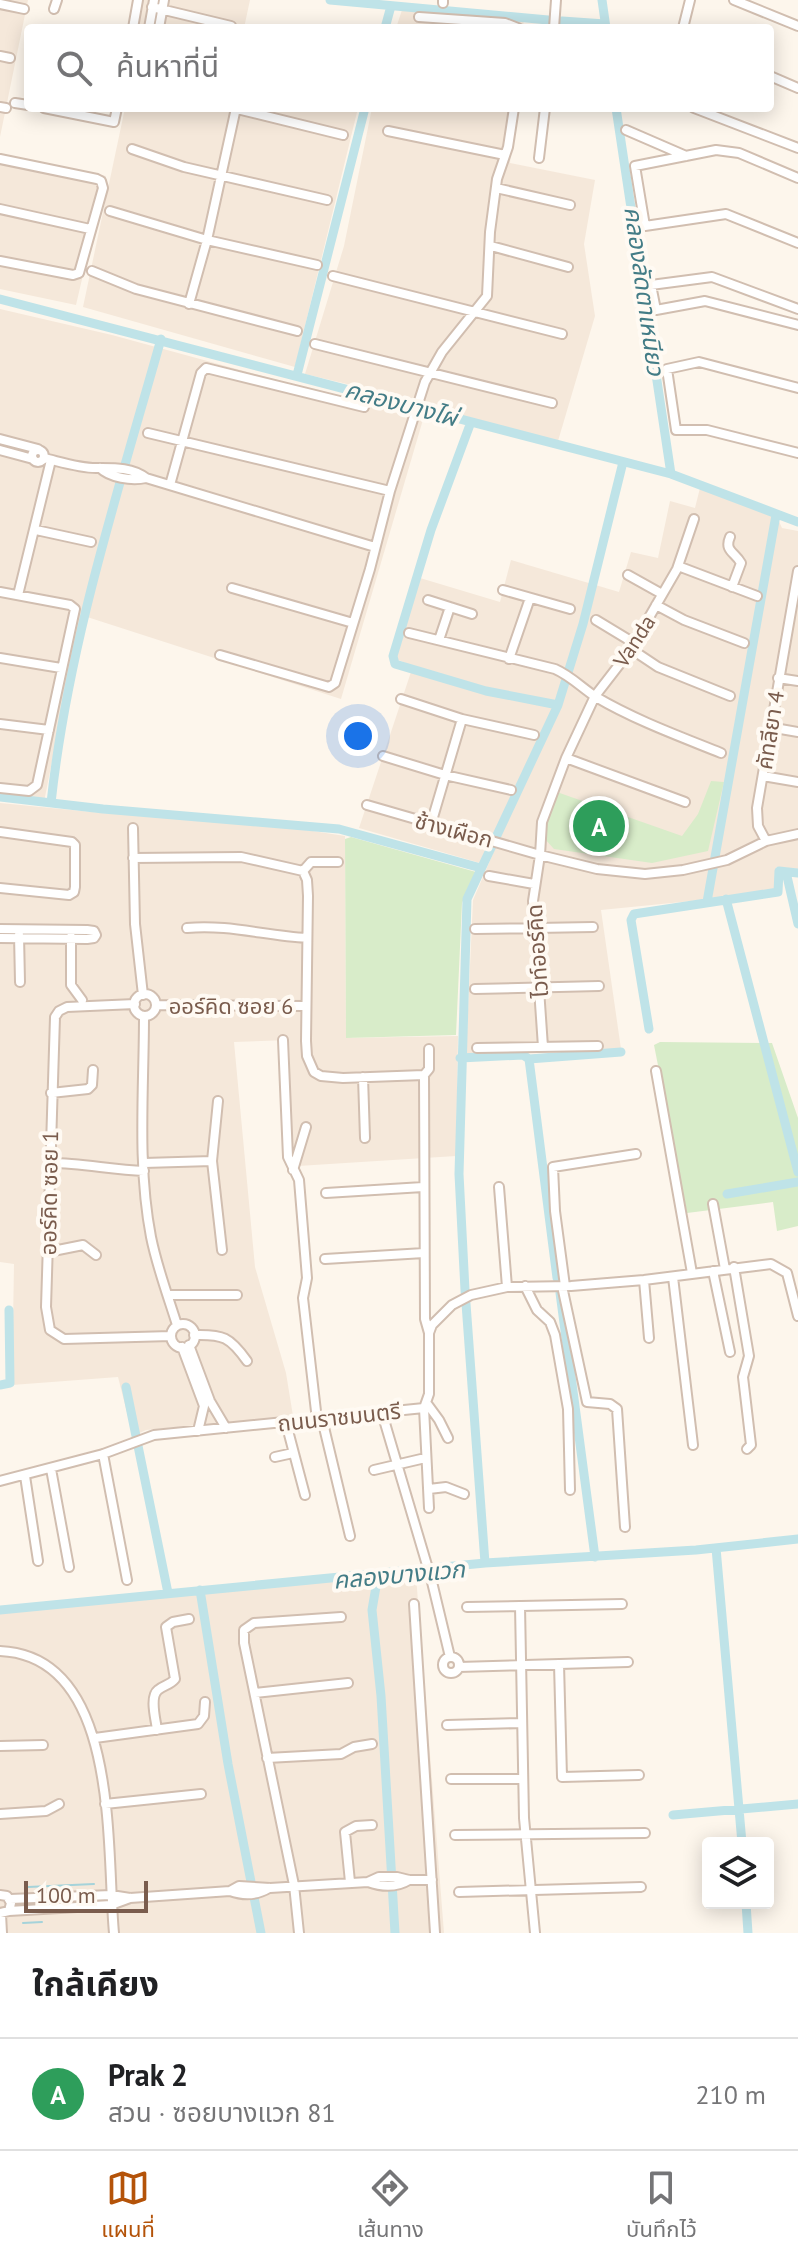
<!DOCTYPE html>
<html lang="th">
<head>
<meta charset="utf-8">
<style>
	body { margin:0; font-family:"PT Sans","Noto Sans Thai",sans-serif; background:#f6f6f6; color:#202124 }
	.controls { position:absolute; right:24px; bottom:24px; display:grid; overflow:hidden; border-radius:8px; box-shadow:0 4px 20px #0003 }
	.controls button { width:72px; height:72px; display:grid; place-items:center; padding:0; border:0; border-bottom:2px solid #e0e0e0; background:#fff; color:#202124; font:40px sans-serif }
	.scale { position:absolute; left:24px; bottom:20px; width:124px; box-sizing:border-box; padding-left:8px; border:4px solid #7a5c4d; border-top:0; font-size:22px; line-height:28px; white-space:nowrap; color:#7a5c4d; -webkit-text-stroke:6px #fffaf3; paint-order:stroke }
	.you { position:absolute; left:358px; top:736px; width:28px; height:28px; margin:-20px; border:6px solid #fff; border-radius:50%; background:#1a73e8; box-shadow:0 0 0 12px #1a73e833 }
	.badge { display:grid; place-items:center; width:52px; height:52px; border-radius:50%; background:#b45309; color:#fff; font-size:26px; font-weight:700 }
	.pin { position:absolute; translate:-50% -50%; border:4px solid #fff; box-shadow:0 2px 8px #0006 }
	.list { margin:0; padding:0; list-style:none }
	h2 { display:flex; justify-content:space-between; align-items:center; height:104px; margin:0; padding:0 32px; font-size:34px }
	h2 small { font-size:26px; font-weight:400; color:#757577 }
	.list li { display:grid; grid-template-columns:52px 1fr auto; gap:24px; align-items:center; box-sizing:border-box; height:112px; padding:0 32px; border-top:2px solid #e0e0e0 }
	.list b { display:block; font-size:30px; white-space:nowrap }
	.list p { margin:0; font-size:26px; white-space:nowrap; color:#757577 }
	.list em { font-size:26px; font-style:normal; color:#757577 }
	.icon { flex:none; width:44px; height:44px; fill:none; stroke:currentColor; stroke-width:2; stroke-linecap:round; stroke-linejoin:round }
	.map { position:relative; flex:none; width:798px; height:1933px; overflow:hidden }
	.search { position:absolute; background:#fff; box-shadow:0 4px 20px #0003; left:24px; right:24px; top:24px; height:88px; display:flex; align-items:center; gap:20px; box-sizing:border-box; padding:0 28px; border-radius:8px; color:#757577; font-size:30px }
	.sheet { height:216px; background:#fff }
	nav { display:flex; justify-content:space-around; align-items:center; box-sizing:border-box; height:112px; border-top:2px solid #e0e0e0; background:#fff; font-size:22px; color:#757577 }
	nav a { display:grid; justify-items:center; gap:4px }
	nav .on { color:#b45309 }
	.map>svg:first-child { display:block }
	.residential { fill:#f5e8da }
	.green { fill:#d8ecc9 }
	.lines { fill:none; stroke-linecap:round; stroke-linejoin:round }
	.stream { stroke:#a5d3da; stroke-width:2 }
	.canal { stroke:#bfe3e8; stroke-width:9 }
	.minor-casing { stroke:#d1beb0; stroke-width:12 }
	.minor { stroke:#fff; stroke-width:8 }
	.labels { text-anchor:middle; stroke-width:8; stroke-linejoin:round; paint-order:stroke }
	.street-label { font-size:22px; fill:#7a5c4d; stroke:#fffaf3 }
	.water-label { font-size:24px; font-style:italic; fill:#437c86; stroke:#fffaf3 }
</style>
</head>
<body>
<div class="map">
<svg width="798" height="1933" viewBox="0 0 798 1933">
	<rect width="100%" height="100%" fill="#fdf6ec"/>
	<path class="residential" d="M0,0h28l-28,137z
		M134,0h116l-6,28h-115z
		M402,10l122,9 -1,9h-127z
		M125,108h233l-63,259 -212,-60z
		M372,108h143l-5,55 85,17 -11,64 11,72 -37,125 -131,-35 -86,293 -260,-84 -37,187 -44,-6v-487l112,26 297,81 5,-16 -109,-26 39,-128z
		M0,154l106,22 -30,129 -76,-16z
		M700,488l76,27 6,13 16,3v338l-22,-2 -1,22 -73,11 -101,10 20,139 -155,6 7,-155 22,-51 -7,-1 -8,15 -121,-35 54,-162 -17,-7 24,-81 80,24 11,-42 108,32 12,-40 27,6 12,-57 25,7z
		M0,803l102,10 178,13 65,10 1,202 112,-2 -2,120 -158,10 -5,-6 -1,-12 -3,-108 -55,2 21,225 31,106 7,43 -147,14 -13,6 -15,-59 -106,8 2,-121 -14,-2z
		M416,1576l28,357h-444v-320l364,-35z"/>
	<path class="green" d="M711,781l13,1 -16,69 -56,12 -98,-14 -10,-11 -1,-22 11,-25 128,45 16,-22z
		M351,837l125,35 -14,31 -6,132 -110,3 -1,-199z
		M660,1042l112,1 26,75v108l-21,5 -4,-29 -86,11 -33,-168z"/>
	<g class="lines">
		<path class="stream" d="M28,1887l66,-3
			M23,1923l19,-1"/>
		<path class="canal" d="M330,0l218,20
			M602,0l4,28
			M562,21l43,3
			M385,28l6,-22
			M616,108l55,366
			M0,299l671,175 127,48
			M297,375l68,-267
			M471,422l-40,108 -38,126 2,8 91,27 72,14
			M0,797l103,12 236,20 142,39
			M51,803c17,-158 67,-311 110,-464
			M786,872l12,52
			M726,899l72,273
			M707,902l69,-387
			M649,1029l-18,-109 3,-6 144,-22 1,-21 19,2
			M460,1058l63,-3 6,4 28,219
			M529,1059l92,-7
			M727,1194l71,-12
			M560,1293l35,264
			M0,1385l10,-2 -1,-73
			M126,1387l42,206
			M716,1548l26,295
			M485,1563l-20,-273 -6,-116 8,-275 91,-194 25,-81 40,-162
			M378,1575l-6,35 9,86 14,237
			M200,1590l28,174 33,169
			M0,1610l485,-47 211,-13 102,-11
			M673,1815l125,-11
			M746,1903l2,30"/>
		<defs>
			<path id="minor" d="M734,0l64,26
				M443,3v-3
				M0,4l24,5
				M152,7l79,19
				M54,9l3,-9
				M419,17l86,6 13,5
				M133,28l5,-28
				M149,28l5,-28
				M159,28l5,-28
				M554,28l2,-28
				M683,28l7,-28
				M0,56l10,2
				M770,76l28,12
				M15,103l13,2
				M0,107l6,1
				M44,108l70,14 3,-14
				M233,108l110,27
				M694,108l104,40
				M626,130l60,26
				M388,131l117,24
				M132,149l52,18 143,33
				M539,158l6,-50
				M0,159l97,20 4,2 2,7 -24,85 -6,2 -73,-14
				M798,178l-59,-25 -23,-3 -81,16 10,60 81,-12 72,29
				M496,188l74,17
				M0,209l90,20
				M110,211l97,29 110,25
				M491,246l77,21
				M92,271l44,18 161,42
				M333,276l229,58
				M189,304l18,-64 29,-132
				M798,309l-86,-32 -61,8 5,25 49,-9 93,24
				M315,344l237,59
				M798,388l-99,-26 -32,7 9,61h31l91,23
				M148,433l242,58
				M0,439l38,10
				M32 456a6 6 0 1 1 12 0a6 6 0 1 1-12 0Z
				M0,450l33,9
				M44,458c17,4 35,10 52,10 17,0 36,-1 50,10l229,69
				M100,468c10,10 32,13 46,10
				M170,485l31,-112 5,-5 158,39
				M36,530l55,12
				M730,537c-6,14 5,15 11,26l-9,24
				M678,566l79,30
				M628,575l34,19
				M232,588l121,35
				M503,590l67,19
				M0,592l70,13 5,4 -38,176 -8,6 -29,-3
				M18,595l33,-135
				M428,600l44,14
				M656,605l28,15 60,23
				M596,620l38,23
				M409,633l146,36c16,7 27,19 41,28 39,23 83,39 125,56
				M439,640l11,-33
				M631,649l27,18 72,29
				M220,655l109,32 6,-4 35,-114 20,-78 35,-109 17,-30 45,-56 3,-64 7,-53 11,-32 6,-39
				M0,658l61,10
				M509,659l21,-61
				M778,678l20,3
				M401,699l61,20 72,16
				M0,724l49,6
				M769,727l29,5
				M383,756l62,19 66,15
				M566,758l119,44
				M763,776l35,6
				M367,805l173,50 57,14 48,5 38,-4 44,-10 39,-19 32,-7
				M431,824l31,-105
				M133,828l2,96 8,71
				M0,832l72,10 3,3v42l-1,5 -5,3 -69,-7
				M766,841l-8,-15 -1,-18 41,-237
				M133,858l108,-1 62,14 4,9 1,16 -2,145 1,15 7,16 7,4 22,2 81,-3
				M303,871l8,-9h27
				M489,876l45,8
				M187,928c41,-4 79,8 120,10
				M0,929l87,1 7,1 2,4 -2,3 -7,1 -87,-1
				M475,929l118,-2
				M19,935l1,47
				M71,937v48l11,15
				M475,989l124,-3
				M134 1005a11 11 0 1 1 22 0a11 11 0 1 1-22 0Z
				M135,1004l-68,3 -8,4 -4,6 -9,290 4,23 14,9 107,-3
				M156,1005l150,1
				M144,1016c0,72 -7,149 7,221 6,30 17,59 26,88
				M283,1040l5,117 11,23 8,98 -4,20 14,122
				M543,1047l-10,-146 7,-46 2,-33 24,-64 29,-62 34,-44 48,-83 17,-50
				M477,1048l121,-2
				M656,1071l36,202
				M424,1075l1,244 4,14
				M424,1075l5,-6v-20
				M363,1077l2,61
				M51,1093l37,-4 4,-4 1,-15
				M218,1101l-6,60 10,89
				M51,1163c31,0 61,7 93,8
				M144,1163l68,-2
				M293,1170l13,-43
				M499,1187l8,100
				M326,1193l97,-6
				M713,1204l12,65
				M48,1252l35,-7 13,10
				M325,1259l99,-6
				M734,1267l15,89 -6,21 8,68 -4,4
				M713,1271l17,81
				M673,1277l20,168
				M644,1280l5,58
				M525,1286l12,24 13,12 5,13 13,74 2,81
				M562,1286l25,116 23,2 7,5 8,118
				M565,1286l-10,-75 -2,-44 83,-13
				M168,1295h69
				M171 1336a12 12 0 1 1 24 0a12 12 0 1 1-24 0Z
				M194,1335c29,-1 36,2 53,26
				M189,1345l21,56 16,27
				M182,1347l22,59 -6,25
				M428,1405l11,15 9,18
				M382,1413l50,169 18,75
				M322,1419l28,117
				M286,1423l19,72
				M103,1454l24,126
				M275,1457l18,-4
				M51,1469l18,98
				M374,1470l47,-11
				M25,1476l13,85
				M0,1481l103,-27 51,-19 270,-27
				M429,1489l17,-2 18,7
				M429,1508l-5,-100 5,-14v-61l3,-8 20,-20 19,-10 36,-8 64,-1 73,-6 127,-16 16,9 11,43
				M414,1604l21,329
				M520,1606l4,212 11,115
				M467,1607l155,-3
				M0,1651c121,5 106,199 114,282
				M443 1665a8 8 0 1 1 16 0a8 8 0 1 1-16 0Z
				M559,1664l3,113 77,-2
				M459,1667l169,-5
				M255,1693l93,-10
				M447,1725l75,-2
				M157,1730c-1,-10 -8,-33 1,-40 6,-5 12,-5 17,-11l-9,-52 7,-5 16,-3
				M95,1738l103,-14 6,-8 1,-14
				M0,1746l43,-1
				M267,1758l74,-4 13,-7 18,-3
				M451,1779h72
				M105,1804l96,-10
				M0,1814l46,-3 13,-7
				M455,1835l190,-2
				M350,1882l-5,-50 11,-6 16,-1
				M368,1882c14,5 28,6 41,-2
				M230,1891c14,5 26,5 39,-3
				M459,1892l182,-5
				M0,1895l7,1 4,7 -2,8 -9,2
				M10,1899l101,-4 19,3 100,-7 9,-5 31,2 98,-6 11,-5h18l12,3h23
				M9,1911l102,-6 19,-7
				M1,1914l1,19
				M299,1933l-5,-48 -50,-242v-13l10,-7 87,-6"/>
		</defs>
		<use href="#minor" class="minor-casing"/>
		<use href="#minor" class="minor"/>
	</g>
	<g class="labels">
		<g class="street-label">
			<text transform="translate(634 641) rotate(-57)" y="8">Vanda</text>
			<text transform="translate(770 730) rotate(-81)" y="8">คัทลียา 4</text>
			<text transform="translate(454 830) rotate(15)" y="8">ช้างเผือก</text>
			<text transform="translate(537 951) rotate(-94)" y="8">ไวท์ออร์คิด</text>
			<text x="231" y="1014">ออร์คิด ซอย 6</text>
			<text transform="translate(49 1193) rotate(-89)" y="8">ออร์คิด ซอย 1</text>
			<text transform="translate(339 1417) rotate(-6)" y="8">ถนนราชมนตรี</text>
		</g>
		<g class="water-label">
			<text transform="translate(644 291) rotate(82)" y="8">คลองลัดตาเหนียว</text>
			<text transform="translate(401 404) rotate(15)" y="8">คลองบางไผ่</text>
			<text transform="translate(399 1575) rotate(-5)" y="8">คลองบางแวก</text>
		</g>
	</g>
</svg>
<div class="controls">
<button><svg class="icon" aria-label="layers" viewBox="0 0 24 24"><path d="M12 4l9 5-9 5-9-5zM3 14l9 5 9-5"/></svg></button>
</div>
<div class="scale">100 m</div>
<div class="you"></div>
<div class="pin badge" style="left:599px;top:826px;background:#2e9e5b">A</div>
<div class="search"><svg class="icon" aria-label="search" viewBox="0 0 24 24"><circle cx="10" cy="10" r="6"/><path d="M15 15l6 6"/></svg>ค้นหาที่นี่</div>
</div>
<section class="sheet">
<h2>ใกล้เคียง<small></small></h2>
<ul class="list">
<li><span class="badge" style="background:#2e9e5b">A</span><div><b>Prak 2</b><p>สวน · ซอยบางแวก 81</p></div><em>210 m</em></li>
</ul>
</section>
<nav>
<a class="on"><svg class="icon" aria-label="map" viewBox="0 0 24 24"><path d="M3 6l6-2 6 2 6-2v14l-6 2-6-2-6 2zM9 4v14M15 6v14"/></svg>แผนที่</a>
<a><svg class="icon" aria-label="directions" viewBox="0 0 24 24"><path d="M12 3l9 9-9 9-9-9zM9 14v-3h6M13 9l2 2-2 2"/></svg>เส้นทาง</a>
<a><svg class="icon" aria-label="saved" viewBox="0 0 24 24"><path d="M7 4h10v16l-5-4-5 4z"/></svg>บันทึกไว้</a>
</nav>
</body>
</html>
